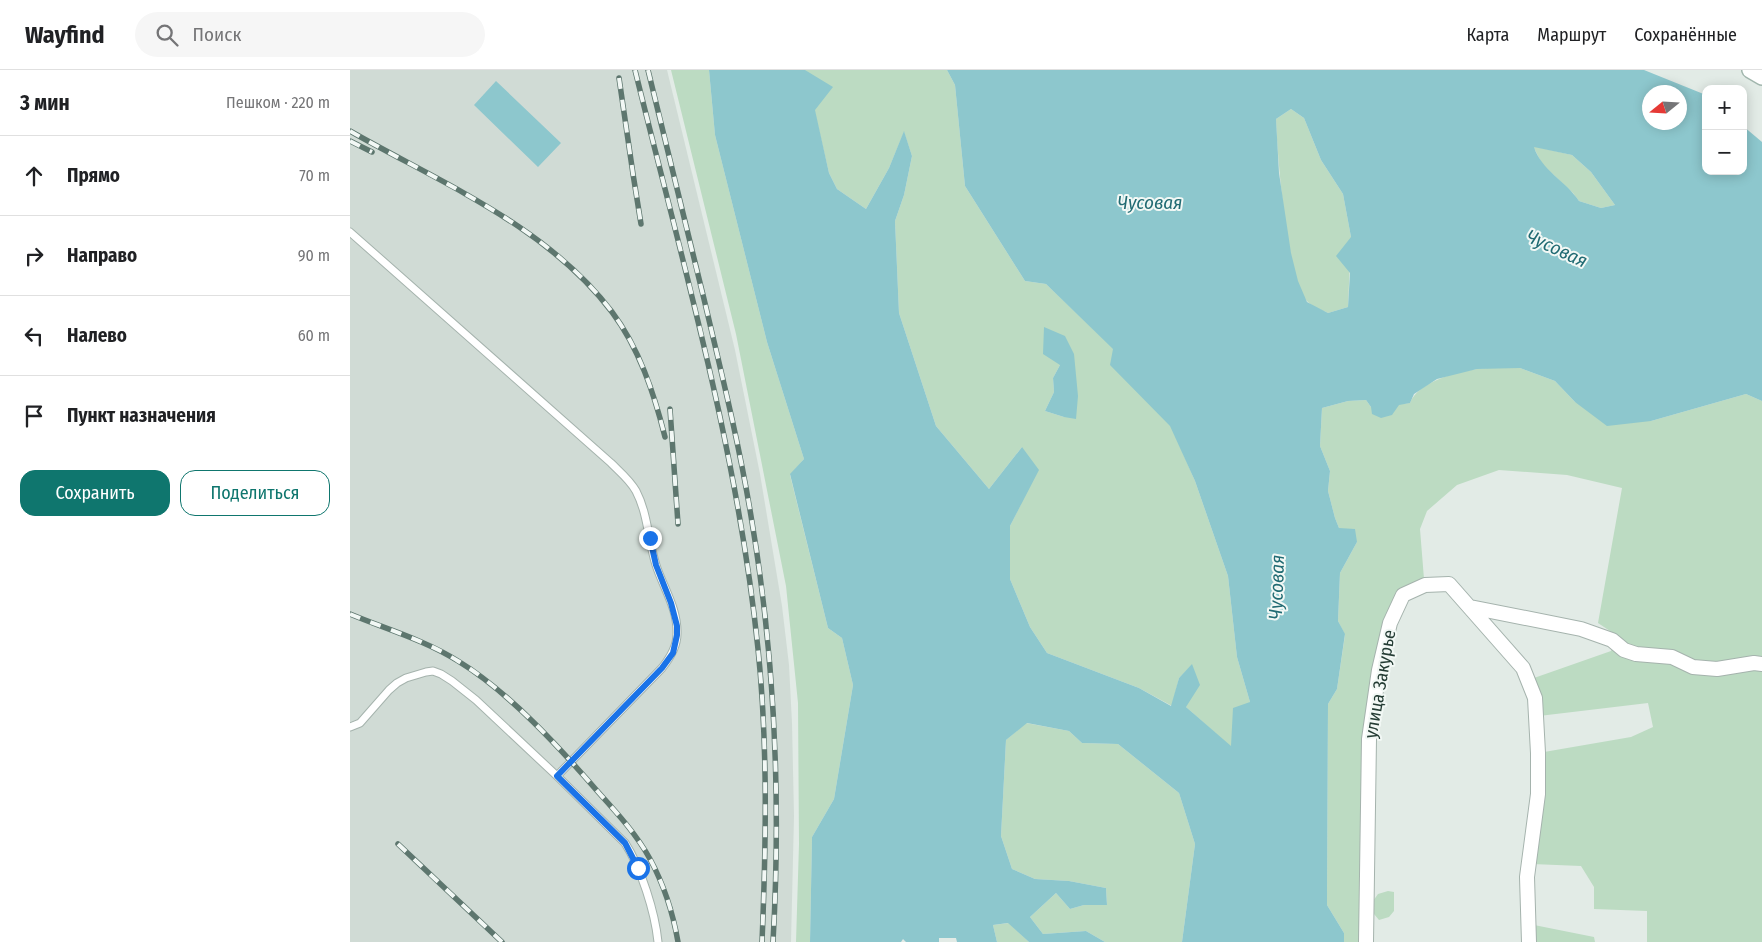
<!DOCTYPE html>
<html lang="ru">
<head>
<meta charset="utf-8">
<style>
	body { margin:0; font-family:"Fira Sans Condensed",sans-serif; background:#f6f6f6; color:#202124 }
	.controls { position:absolute; right:15px; top:15px; display:grid; overflow:hidden; border-radius:10px; box-shadow:0 2px 12px #0003 }
	.controls button { width:45px; height:45px; display:grid; place-items:center; padding:0; border:0; border-bottom:1px solid #e0e0e0; background:#fff; color:#202124; font:25px sans-serif }
	.compass { position:absolute; left:1292px; top:15px; width:45px; height:45px; border-radius:50%; background:#fff; box-shadow:0 2px 12px #0003; rotate:252deg }
	.stop { position:absolute; width:15px; height:15px; margin:-11px; border:4px solid #1a73e8; border-radius:50%; background:#fff }
	.stop.end { background:#1a73e8; border-color:#fff; box-shadow:0 1px 5px #0008 }
	.list { margin:0; padding:0; list-style:none }
	h2 { display:flex; justify-content:space-between; align-items:center; height:65px; margin:0; padding:0 20px; font-size:21px }
	h2 small { font-size:16px; font-weight:400; color:#757577 }
	.list li { display:grid; grid-template-columns:32px 1fr auto; gap:15px; align-items:center; box-sizing:border-box; height:80px; padding:0 20px; border-top:1px solid #e0e0e0 }
	.list b { display:block; font-size:19px; white-space:nowrap }
	.list em { font-size:16px; font-style:normal; color:#757577 }
	.actions { display:flex; gap:10px; padding:15px 20px }
	.actions a { flex:1; padding:11px 0; border:1px solid #0f766e; border-radius:15px; text-align:center; font-size:18px; color:#0f766e }
	.actions .main { background:#0f766e; color:#fff }
	.icon { flex:none; width:28px; height:28px; fill:none; stroke:currentColor; stroke-width:2; stroke-linecap:round; stroke-linejoin:round }
	.map { position:relative; flex:none; width:1412px; height:872px; overflow:hidden }
	header { display:flex; align-items:center; gap:30px; box-sizing:border-box; height:70px; padding:0 25px; background:#fff; border-bottom:1px solid #e0e0e0 }
	header strong { font-size:24px }
	nav { display:flex; gap:28px; margin-inline-start:auto; font-size:18px }
	.search { width:350px; height:45px; background:#f6f6f6; display:flex; align-items:center; gap:12px; box-sizing:border-box; padding:0 18px; border-radius:28px; color:#757577; font-size:19px }
	main { display:flex }
	aside { flex:1; background:#fff }
	.map>svg:first-child { display:block }
	.built { fill:#d0dbd5 }
	.green { fill:#bcdbc2; fill-rule:evenodd }
	.water { fill:#8dc7cd; fill-rule:evenodd }
	.lines { fill:none; stroke-linecap:round; stroke-linejoin:round }
	.lane-casing { stroke:#a5b3ad; stroke-width:9 }
	.street-casing { stroke:#a5b3ad; stroke-width:16 }
	.secondary-casing { stroke:#a1b6ad; stroke-width:18 }
	.lane { stroke:#fff; stroke-width:7 }
	.street { stroke:#fff; stroke-width:14 }
	.secondary { stroke:#fff; stroke-width:15 }
	.rail-casing { stroke:#5d766e; stroke-width:5.5 }
	.rail { stroke:#f2f8f5; stroke-width:4; stroke-dasharray:11; stroke-linecap:butt }
	.route { stroke:#1a73e8; stroke-width:6 }
	.labels { text-anchor:middle; stroke-width:4; stroke-linejoin:round; paint-order:stroke }
	.street-label { font-size:18px; fill:#233b33; stroke:#f2f8f5 }
	.water-label { font-size:19px; font-style:italic; fill:#216b73; stroke:#f2f8f5 }
</style>
</head>
<body>
<header>
<strong>Wayfind</strong>
<div class="search"><svg class="icon" aria-label="search" viewBox="0 0 24 24"><circle cx="10" cy="10" r="6"/><path d="M15 15l6 6"/></svg>Поиск</div>
<nav><a>Карта</a><a>Маршрут</a><a>Сохранённые</a></nav>
</header>
<main>
<aside>
<h2>3 мин<small>Пешком · 220 m</small></h2>
<ul class="list">
<li><svg class="icon" aria-label="ahead" viewBox="0 0 24 24"><path d="M12 20V5M6 11l6-6 6 6"/></svg><div><b>Прямо</b></div><em>70 m</em></li>
<li><svg class="icon" aria-label="right" viewBox="0 0 24 24"><path d="M7 20v-9h11M14 6l5 5-5 5"/></svg><div><b>Направо</b></div><em>90 m</em></li>
<li><svg class="icon" aria-label="left" viewBox="0 0 24 24"><path d="M17 20v-9H6M10 6l-5 5 5 5"/></svg><div><b>Налево</b></div><em>60 m</em></li>
<li><svg class="icon" aria-label="arrive" viewBox="0 0 24 24"><path d="M6 21V4h12l-3 4 3 4H6"/></svg><div><b>Пункт назначения</b></div></li>
</ul>
<div class="actions"><a class="main">Сохранить</a><a>Поделиться</a></div>
</aside>
<div class="map">
<svg width="1412" height="872" viewBox="0 0 1412 872">
	<rect width="100%" height="100%" fill="#e2ebe6"/>
	<path class="built" d="M0,0h317l68,280 25,124 22,132 7,59 3,58 2,93 -3,126h-441z"/>
	<path class="green" d="M321,0h38l6,65 52,207 37,117 -14,16 38,153 14,10 11,47 -19,114 -22,38 -2,105h-14l3,-98 -1,-141 -12,-117 -50,-252z
		M455,0h142l8,15 10,101 60,95 21,3 68,65 -3,16 60,61 24,55 33,95 9,81 13,45 -19,45 -45,-40 6,-42 -13,13 -7,28 -33,-18 -92,-35 -17,-26 -20,-48v-53l11,-22 1,-57 -33,42 -53,-63 -37,-113 -4,-92 9,-26 8,-39 -8,-24 -15,36 -23,41 -29,-20 -8,-16zM710,295l4,52 -19,-6 9,-19 -1,-14z
		M941,39l13,9 17,42 22,34 8,43 -3,70 -20,6c-6,-3 -15,-6 -20,-11 -21,-19 -31,-151 -32,-183z
		M1183,76l39,9 19,17 24,33 -14,3 -22,-7 -6,-8 -31,-29z
		M1170,298l35,13 20,21 76,19 95,-27 16,7v541h-115v-31l-53,-2v-22l-13,-21 -49,-2 12,-112 87,-15 22,-10 -5,-24 -109,13v-22l-5,-16 77,-27 5,-16 -18,-12 24,-135 -55,-13 -68,-5 -42,15 -30,26 -7,18 4,50 -23,11 -21,58 -18,294h-18v-9l-17,-28 1,-201 9,-15 8,-54 -7,-14 2,-48 17,-31 -18,-14 -4,-10 -7,-27 2,-20 -10,-25 2,-38 26,-7 18,-1 5,7 39,-4c8,-21 46,-31 67,-34 14,-2 29,-1 43,-1z
		M676,653l43,8 13,12 36,1 61,49 16,51 -13,98h-77l-19,-11 -43,3 -13,-17 26,-24 14,16 14,-4h23l-1,-17 -37,-7 -34,-2 -23,-10 -11,-33 5,-96z
		M1038,821l6,1v19l-5,6 -10,3 -5,-6 -1,-13 5,-7z
		M659,853l20,19h-32l-4,-17z
		M1184,855l60,12 1,5h-61z"/>
	<path class="water" d="M359,0h96l28,17 -18,23 14,63 8,16 29,20 23,-41 15,-37 8,25 -8,39 -9,26 4,92 37,113 53,63 33,-42 17,23 -29,56v53l20,48 17,26 92,35 32,18 8,-28 13,-14 8,21 -14,22 45,39 2,-38 17,-6 -13,-45 -9,-81 -33,-95 -25,-55 -60,-61 3,-16 -67,-65 -21,-3 -60,-95 -10,-101 -8,-15h697l62,25v76h37v-45l19,16v259l-16,-7 -95,27 -44,5 -32,-24 -20,-21 -35,-13 -43,1 -40,10 -23,15 -4,9 -11,2 -7,10 -11,3 -9,-4 -1,-7 -5,-7 -18,1 -26,7 -2,38 10,25 -2,20 7,27 4,10 16,1 2,13 -17,31 -2,48 7,13 -8,55 -9,15 -1,201 17,28v9h-162l13,-98 -16,-51 -61,-49 -36,-1 -13,-12 -42,-8 -21,17 -5,96 11,33 23,10 34,2 37,7 1,17h-23l-14,4 -14,-16 -26,24 13,17 43,-3 19,11h-76l-21,-19 -15,2 4,17h-40l-1,-4h-17v4h-33l-3,-3 -2,3h-91l2,-105 22,-38 19,-114 -11,-47 -14,-10 -38,-154 14,-15 -37,-117 -52,-207zM1330,22v30h-30v-30zM941,39l13,9 17,42 22,34 8,43 -15,19 14,17 -2,34 -20,6 -21,-11 -9,-21 -7,-28 -12,-80 -3,-54zM1184,77l38,8 19,17 24,33 -14,3 -22,-7c-13,-20 -38,-31 -45,-54z
		M146,11l65,62 -23,24 -64,-62z
		M694,257l21,9 9,18 4,42 -2,23 -12,-2 -19,-6 9,-19 -1,-14 7,-13 -17,-11z"/>
	<g class="lines">
		<defs>
			<path id="lane" d="M0,162l261,231c9,9 19,17 25,28 12,23 12,49 20,74 7,22 22,44 21,69 0,13 -7,24 -15,34l-105,108
				M0,657l10,-4 29,-33 8,-7 9,-5 20,-6 7,-1 8,3 11,7 24,19 81,76 68,67c16,25 30,69 33,99"/>
			<path id="street" d="M1120,537l111,22 31,11 12,10 12,4 36,3 21,10 24,2 37,-6 8,1
				M1016,872l3,-203 10,-69 11,-47 13,-28 22,-10 24,-1 74,84 12,30 3,55v41l-11,83 2,65"/>
			<path id="secondary" d="M1400,0l12,7"/>
		</defs>
		<use href="#lane" class="lane-casing"/>
		<use href="#street" class="street-casing"/>
		<use href="#secondary" class="secondary-casing"/>
		<use href="#lane" class="lane"/>
		<use href="#street" class="street"/>
		<use href="#secondary" class="secondary"/>
		<defs>
			<path id="rail" d="M285,0c47,191 103,382 123,579 10,97 8,196 4,293
				M298,0c19,76 37,153 56,229 17,72 35,144 47,217 24,141 30,284 22,426
				M269,8l14,96 8,50
				M0,61c91,52 197,95 262,181 27,36 42,81 53,125
				M0,71l22,11
				M320,339l8,115
				M0,544c36,15 75,26 108,47 51,31 102,87 141,132 19,21 38,42 51,66 14,26 23,54 28,83
				M48,774l104,98"/>
		</defs>
		<use href="#rail" class="rail-casing"/>
		<use href="#rail" class="rail"/>
	</g>
	<g class="lines">
		<path class="route" d="M288,798l-13,-25 -68,-67 105,-108 11,-15 4,-18v-9l-6,-23 -15,-38 -6,-27"/>
	</g>
	<g class="labels">
		<g class="street-label">
			<text transform="translate(1030 614) rotate(-80)" y="6">улица Закурье</text>
		</g>
		<g class="water-label">
			<text x="800" y="139">Чусовая</text>
			<text transform="translate(1207 178) rotate(25)" y="7">Чусовая</text>
			<text transform="translate(926 517) rotate(-88)" y="7">Чусовая</text>
		</g>
	</g>
</svg>
<div class="controls">
<button>+</button>
<button>−</button>
</div>
<svg class="compass" viewBox="-18 -18 36 36"><path d="M0-13l5 13h-10z" fill="#e53935"/><path d="M0 13l5-13h-10z" fill="#757577"/></svg>
<div class="stop" style="left:288px;top:798px"></div>
<div class="stop end" style="left:300px;top:468px"></div>
</div>
</main>
</body>
</html>
